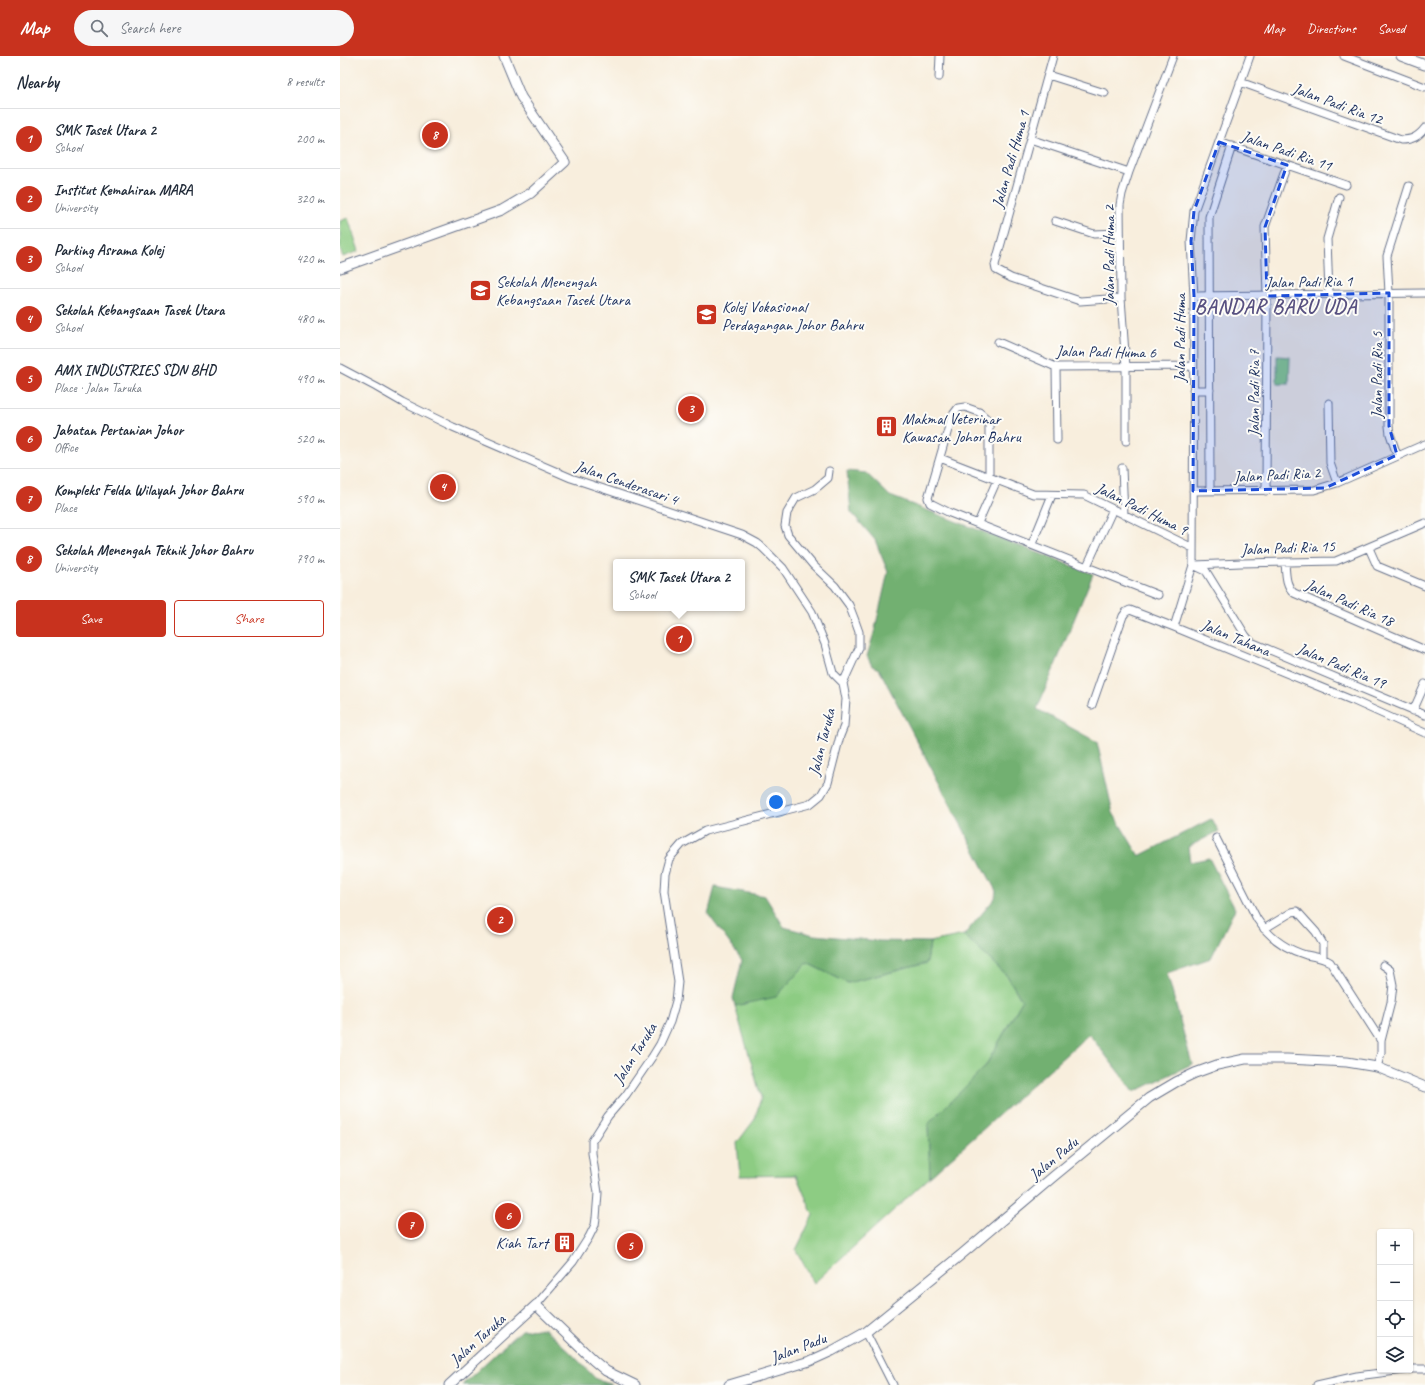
<!DOCTYPE html>
<html lang="en">
<head>
<meta charset="utf-8">
<style>
	body { margin:0; font-family:Caveat,sans-serif; background:#f6f6f7; color:#1f2937 }
	.controls { position:absolute; right:12px; bottom:12px; display:grid; overflow:hidden; border-radius:4px; box-shadow:0 1px 3px #0004 }
	.controls button { width:36px; height:36px; display:grid; place-items:center; padding:0; border:0; border-bottom:1px solid #e0e1e3; background:#fff; color:#1f2937; font:20px sans-serif }
	.you { position:absolute; left:436px; top:746px; width:14px; height:14px; margin:-10px; border:3px solid #fff; border-radius:50%; background:#1a73e8; box-shadow:0 0 0 6px #1a73e833 }
	.badge { display:grid; place-items:center; width:26px; height:26px; border-radius:50%; background:#c8321e; color:#fff; font-size:13px; font-weight:700 }
	.pin { position:absolute; translate:-50% -50%; border:2px solid #fff; box-shadow:0 1px 4px #0006 }
	.popup { position:absolute; left:273px; top:503px; width:132px; height:52px; box-sizing:border-box; display:grid; place-content:center; border-radius:4px; background:#fff; filter:drop-shadow(0 1px 3px #0005); font-size:13px; white-space:nowrap; color:#747a83 }
	.popup b { font-size:15px; color:#1f2937 }
	.popup::after { content:''; position:absolute; left:50%; top:100%; margin-left:-8px; border:8px solid transparent; border-top-color:#fff }
	.list { margin:0; padding:0; list-style:none }
	h2 { display:flex; justify-content:space-between; align-items:center; height:52px; margin:0; padding:0 16px; font-size:17px }
	h2 small { font-size:13px; font-weight:400; color:#747a83 }
	.list li { display:grid; grid-template-columns:26px 1fr auto; gap:12px; align-items:center; box-sizing:border-box; height:60px; padding:0 16px; border-top:1px solid #e0e1e3 }
	.list b { display:block; font-size:15px; white-space:nowrap }
	.list p { margin:0; font-size:13px; white-space:nowrap; color:#747a83 }
	.list em { font-size:13px; font-style:normal; color:#747a83 }
	.actions { display:flex; gap:8px; padding:12px 16px }
	.actions a { flex:1; padding:9px 0; border:1px solid #c8321e; border-radius:4px; text-align:center; font-size:14px; color:#c8321e }
	.actions .main { background:#c8321e; color:#fff }
	.icon { flex:none; width:22px; height:22px; fill:none; stroke:currentColor; stroke-width:2; stroke-linecap:round; stroke-linejoin:round }
	.map { position:relative; flex:none; width:1085px; height:1329px; overflow:hidden }
	header { display:flex; align-items:center; gap:24px; box-sizing:border-box; height:56px; padding:0 20px; background:#c8321e; color:#fff }
	header strong { font-size:19px }
	nav { display:flex; gap:22px; margin-inline-start:auto; font-size:14px }
	.search { width:280px; height:36px; background:#f6f6f7; display:flex; align-items:center; gap:10px; box-sizing:border-box; padding:0 14px; border-radius:22px; color:#747a83; font-size:15px }
	main { display:flex }
	aside { flex:1; background:#fff }
	.map>svg:first-child { display:block }
	.green { fill:#8dcc83; stroke:#547e70 }
	.forest { fill:#72b071; stroke:#467068 }
	.lines { fill:none; stroke-linecap:round; stroke-linejoin:round }
	.street-casing { stroke:#68728a; stroke-width:9 }
	.secondary-casing { stroke:#68728a; stroke-width:11 }
	.street { stroke:#fff; stroke-width:7 }
	.secondary { stroke:#fff; stroke-width:9 }
	.marked { fill:#1d4ed8; fill-opacity:0.2; stroke:#1d4ed8; stroke-width:3; stroke-dasharray:8 5; stroke-linejoin:round }
	.labels { text-anchor:middle; stroke-width:4; stroke-linejoin:round; paint-order:stroke }
	.street-label { font-size:16px; fill:#1b2f5e; stroke:#fdfcf7 }
	.poi-label { font-size:16px; fill:#1b2f5e; stroke:#fdfcf7; text-anchor:start }
	.district-label { font-size:20px; font-weight:bold; letter-spacing:1px; fill:#585181; stroke:#fdfcf7 }
</style>
</head>
<body>
<header>
<strong>Map</strong>
<div class="search"><svg class="icon" aria-label="search" viewBox="0 0 24 24"><circle cx="10" cy="10" r="6"/><path d="M15 15l6 6"/></svg>Search here</div>
<nav><a>Map</a><a>Directions</a><a>Saved</a></nav>
</header>
<main>
<aside>
<h2>Nearby<small>8 results</small></h2>
<ul class="list">
<li><span class="badge">1</span><div><b>SMK Tasek Utara 2</b><p>School</p></div><em>200 m</em></li>
<li><span class="badge">2</span><div><b>Institut Kemahiran MARA</b><p>University</p></div><em>320 m</em></li>
<li><span class="badge">3</span><div><b>Parking Asrama Kolej</b><p>School</p></div><em>420 m</em></li>
<li><span class="badge">4</span><div><b>Sekolah Kebangsaan Tasek Utara</b><p>School</p></div><em>480 m</em></li>
<li><span class="badge">5</span><div><b>AMX INDUSTRIES SDN BHD</b><p>Place · Jalan Taruka</p></div><em>490 m</em></li>
<li><span class="badge">6</span><div><b>Jabatan Pertanian Johor</b><p>Office</p></div><em>520 m</em></li>
<li><span class="badge">7</span><div><b>Kompleks Felda Wilayah Johor Bahru</b><p>Place</p></div><em>590 m</em></li>
<li><span class="badge">8</span><div><b>Sekolah Menengah Teknik Johor Bahru</b><p>University</p></div><em>790 m</em></li>
</ul>
<div class="actions"><a class="main">Save</a><a>Share</a></div>
</aside>
<div class="map">
<svg width="1085" height="1329" viewBox="0 0 1085 1329">
	<rect width="100%" height="100%" fill="#fdfcf7"/>
	<filter id="ink" filterUnits="userSpaceOnUse"><feTurbulence type="fractalNoise" baseFrequency=".025" numOctaves="2"/><feDisplacementMap in="SourceGraphic" scale="8" xChannelSelector="R" yChannelSelector="G"/><feConvolveMatrix kernelMatrix="1 2 1 2 8 2 1 2 1" color-interpolation-filters="sRGB"/></filter>
	<filter id="wash" filterUnits="userSpaceOnUse"><feTurbulence type="fractalNoise" baseFrequency=".012" numOctaves="4" result="noise"/><feDisplacementMap in="SourceGraphic" scale="16" xChannelSelector="R" yChannelSelector="G"/><feGaussianBlur stdDeviation="0.9" result="paint"/><feColorMatrix in="noise" values="0 0 0 0 0 0 0 0 0 0 0 0 0 0 0 0 0 1.4 0 .05"/><feComposite in="paint" operator="in"/></filter>
	<g filter="url(#wash)">
		<rect width="100%" height="100%" fill="#f8eedd"/>
		<path class="green" d="M8,162l11,33 -16,6 -3,-8v-28z
			M937,300l13,1 -1,27h-12z
			M624,879l44,42 14,24 -37,66 -57,57 2,53 -116,106 -18,-33 17,-35 -17,-40 -56,1 -3,-33 18,-24 6,-22 -26,-91 41,-10 31,-33 41,20 79,-20 3,-21z"/>
		<path class="forest" d="M507,415l19,2 24,23 203,78 -56,135 60,33 16,71 26,43 72,-37 8,12 -31,16 2,15 19,-4 26,51 -24,49 -44,15 25,91 -58,28 -45,-58 -159,143 -2,-53 57,-57 37,-66 -14,-24 -44,-42 31,-37 1,-7 -108,-205 -9,-17 -7,-3 -5,-10 7,-23 14,-61 -13,-32 -24,-28z
			M375,831l50,9 19,31 30,8 66,6 50,1 -3,21 -79,20 -41,-20 -31,34 -41,9 -2,-8 9,-38 -34,-46z
			M205,1273l26,24 25,26 16,6h-150l59,-55z"/>
	</g>
	<g filter="url(#ink)">
		<g class="lines">
			<defs>
				<path id="street" d="M713,0l-58,209 1,5 15,8 69,23 41,-3
					M1004,0l81,31
					M708,19l57,18
					M599,21l1,-21
					M900,26l161,58c11,0 17,-3 24,-12
					M690,83l99,33
					M879,86l127,43
					M715,165l39,13 25,-1
					M989,238l-2,-55 12,-42
					M854,240l231,-3
					M658,286l58,25 137,-1
					M716,311l1,73
					M0,312l36,19 26,15 51,25 118,51 171,57 15,8 6,5 20,20 29,44 13,32 8,29 10,10
					M853,334h17
					M989,347l1,60 7,20
					M786,385v-74l-5,-69 -1,-93 2,-11 7,-22 44,-116
					M1057,399l-7,-21 -1,-8v-133l-2,-37 22,-70
					M600,402l93,36 51,1 109,53
					M782,412l2,47
					M489,415l-1,7 -13,11 -19,9 -9,15 -2,13 3,9 25,30 22,21 14,19 5,13 5,14v16l-16,35
					M649,421v-51l-2,-7 -8,-7 -14,-5 -7,1 -6,8 -24,82 2,5 20,10 208,82
					M853,435l121,-1 23,-7 88,-39
					M870,435l-1,-274 23,-71
					M926,435l1,-195 -2,-69 22,-62
					M638,467l19,-43
					M692,488l20,-49
					M1029,492l8,18 48,20
					M945,506c1,11 0,23 9,31l131,57
					M853,509l13,6 40,65 5,6 174,73
					M855,509l46,-2 95,-2 89,-38
					M747,510l26,-57
					M834,571l19,-62 1,-269 -3,-55 3,-30 56,-155
					M752,649l31,-89 3,-4 4,-2 44,17 180,74 71,32
					M1073,655l12,-27
					M876,782l41,81c12,18 28,30 49,36 9,2 16,2 24,7l51,79
					M924,873l28,-17 5,-1 19,21 7,12v13
					M1037,1011l4,-14v-12l10,-39 2,-17 -3,-15 -7,-5
					M196,1249l37,-43 16,-25 6,-12 1,-7 2,-25 -6,-40v-12l16,-25 18,-21 26,-38 8,-13 10,-22 6,-21 2,-19 -14,-91 1,-17 4,-15 13,-15 23,-13 105,-27 11,-9 7,-12 12,-47 4,-10 2,-27 -3,-16
					M526,1276l27,53
					M1070,1313h15
					M977,1329l40,-9 47,-6"/>
				<path id="secondary" d="M1061,0l24,9
					M0,212l162,-58 29,-17 34,-31 -44,-65 -17,-41
					M109,1329l87,-80 57,55 13,11 29,14
					M389,1329l81,-24 22,-10 34,-19 96,-78 92,-78 95,-78 27,-16 19,-9 22,-8 28,-6h42l60,3 30,5 48,20"/>
			</defs>
			<use href="#street" class="street-casing"/>
			<use href="#secondary" class="secondary-casing"/>
			<use href="#street" class="street"/>
			<use href="#secondary" class="secondary"/>
		</g>
	</g>
	<path class="marked" d="M879,86l68,23 -22,62 2,69 122,-3v133l8,29 -72,33 -132,3 1,-195 -3,-55 3,-30z"/>
	<defs>
		<symbol id="school-square" viewBox="-11 -11 22 22"><rect x="-9" y="-9" width="18" height="18" rx="4" fill="#c8321e" stroke="#fdfcf7"/><path d="M0-5L7-2L0 1L-7-2ZM-4 1L0 2.5L4 1V4Q0 6-4 4Z" fill="#fff"/></symbol>
		<symbol id="university-square" viewBox="-11 -11 22 22"><rect x="-9" y="-9" width="18" height="18" rx="4" fill="#c8321e" stroke="#fdfcf7"/><path d="M0-5L7-2L0 1L-7-2ZM-4 1L0 2.5L4 1V4Q0 6-4 4Z" fill="#fff"/></symbol>
		<symbol id="building-square" viewBox="-11 -11 22 22"><rect x="-9" y="-9" width="18" height="18" rx="4" fill="#c8321e" stroke="#fdfcf7"/><path d="M-4-6H4V6H1V3H-1V6H-4ZM-2.5-4.3h1.7v1.8h-1.7ZM.8-4.3h1.7v1.8H.8ZM-2.5-1h1.7V.8h-1.7ZM.8-1h1.7V.8H.8Z" fill="#fff"/></symbol>
	</defs>
	<g fill-rule="evenodd">
		<use href="#school-square" x="128" y="222" width="25" height="25"/>
		<use href="#university-square" x="354" y="246" width="25" height="25"/>
		<use href="#building-square" x="534" y="358" width="25" height="25"/>
		<use href="#building-square" x="212" y="1174" width="25" height="25"/>
	</g>
	<g class="labels">
		<g class="street-label">
			<text transform="translate(998 47) rotate(20)" y="6">Jalan Padi Ria 12</text>
			<text transform="translate(947 94) rotate(19)" y="6">Jalan Padi Ria 11</text>
			<text transform="translate(670 103) rotate(-74)" y="6">Jalan Padi Huma 1</text>
			<text transform="translate(768 199) rotate(-90)" y="6">Jalan Padi Huma 2</text>
			<text transform="translate(969 225) rotate(-1)" y="6">Jalan Padi Ria 1</text>
			<text transform="translate(839 282) rotate(-90)" y="6">Jalan Padi Huma</text>
			<text transform="translate(766 295) rotate(1)" y="6">Jalan Padi Huma 6</text>
			<text transform="translate(1036 319) rotate(-90)" y="6">Jalan Padi Ria 5</text>
			<text transform="translate(913 337) rotate(-90)" y="6">Jalan Padi Ria 7</text>
			<text transform="translate(937 418) rotate(-3)" y="6">Jalan Padi Ria 2</text>
			<text transform="translate(287 426) rotate(19)" y="6">Jalan Cenderasari 4</text>
			<text transform="translate(802 452) rotate(26)" y="6">Jalan Padi Huma 9</text>
			<text transform="translate(948 491) rotate(-2)" y="6">Jalan Padi Ria 15</text>
			<text transform="translate(1010 546) rotate(24)" y="6">Jalan Padi Ria 18</text>
			<text transform="translate(896 581) rotate(23)" y="6">Jalan Tahana</text>
			<text transform="translate(1002 609) rotate(23)" y="6">Jalan Padi Ria 19</text>
			<text transform="translate(481 686) rotate(-76)" y="6">Jalan Taruka</text>
			<text transform="translate(294 997) rotate(-58)" y="6">Jalan Taruka</text>
			<text transform="translate(713 1102) rotate(-40)" y="6">Jalan Padu</text>
			<text transform="translate(137 1283) rotate(-42)" y="6">Jalan Taruka</text>
			<text transform="translate(458 1291) rotate(-21)" y="6">Jalan Padu</text>
		</g>
		<g class="poi-label">
			<text x="156" y="231">Sekolah Menengah<tspan x="156" dy="18">Kebangsaan Tasek Utara</tspan></text>
			<text x="382" y="256">Kolej Vokasional<tspan x="382" dy="18">Perdagangan Johor Bahru</tspan></text>
			<text x="562" y="368">Makmal Veterinar<tspan x="562" dy="18">Kawasan Johor Bahru</tspan></text>
			<text x="208" y="1192" text-anchor="end">Kiah Tart</text>
		</g>
		<g class="district-label">
			<text x="936" y="257">BANDAR BARU UDA</text>
		</g>
	</g>
</svg>
<div class="controls">
<button>+</button>
<button>−</button>
<button><svg class="icon" aria-label="locate" viewBox="0 0 24 24"><circle cx="12" cy="12" r="6"/><path d="M12 2v4M12 18v4M2 12h4M18 12h4"/></svg></button>
<button><svg class="icon" aria-label="layers" viewBox="0 0 24 24"><path d="M12 4l9 5-9 5-9-5zM3 14l9 5 9-5"/></svg></button>
</div>
<div class="you"></div>
<div class="pin badge" style="left:339px;top:583px">1</div>
<div class="popup"><b>SMK Tasek Utara 2</b>School</div>
<div class="pin badge" style="left:160px;top:864px">2</div>
<div class="pin badge" style="left:351px;top:353px">3</div>
<div class="pin badge" style="left:103px;top:431px">4</div>
<div class="pin badge" style="left:290px;top:1190px">5</div>
<div class="pin badge" style="left:168px;top:1160px">6</div>
<div class="pin badge" style="left:71px;top:1169px">7</div>
<div class="pin badge" style="left:95px;top:79px">8</div>
</div>
</main>
</body>
</html>
